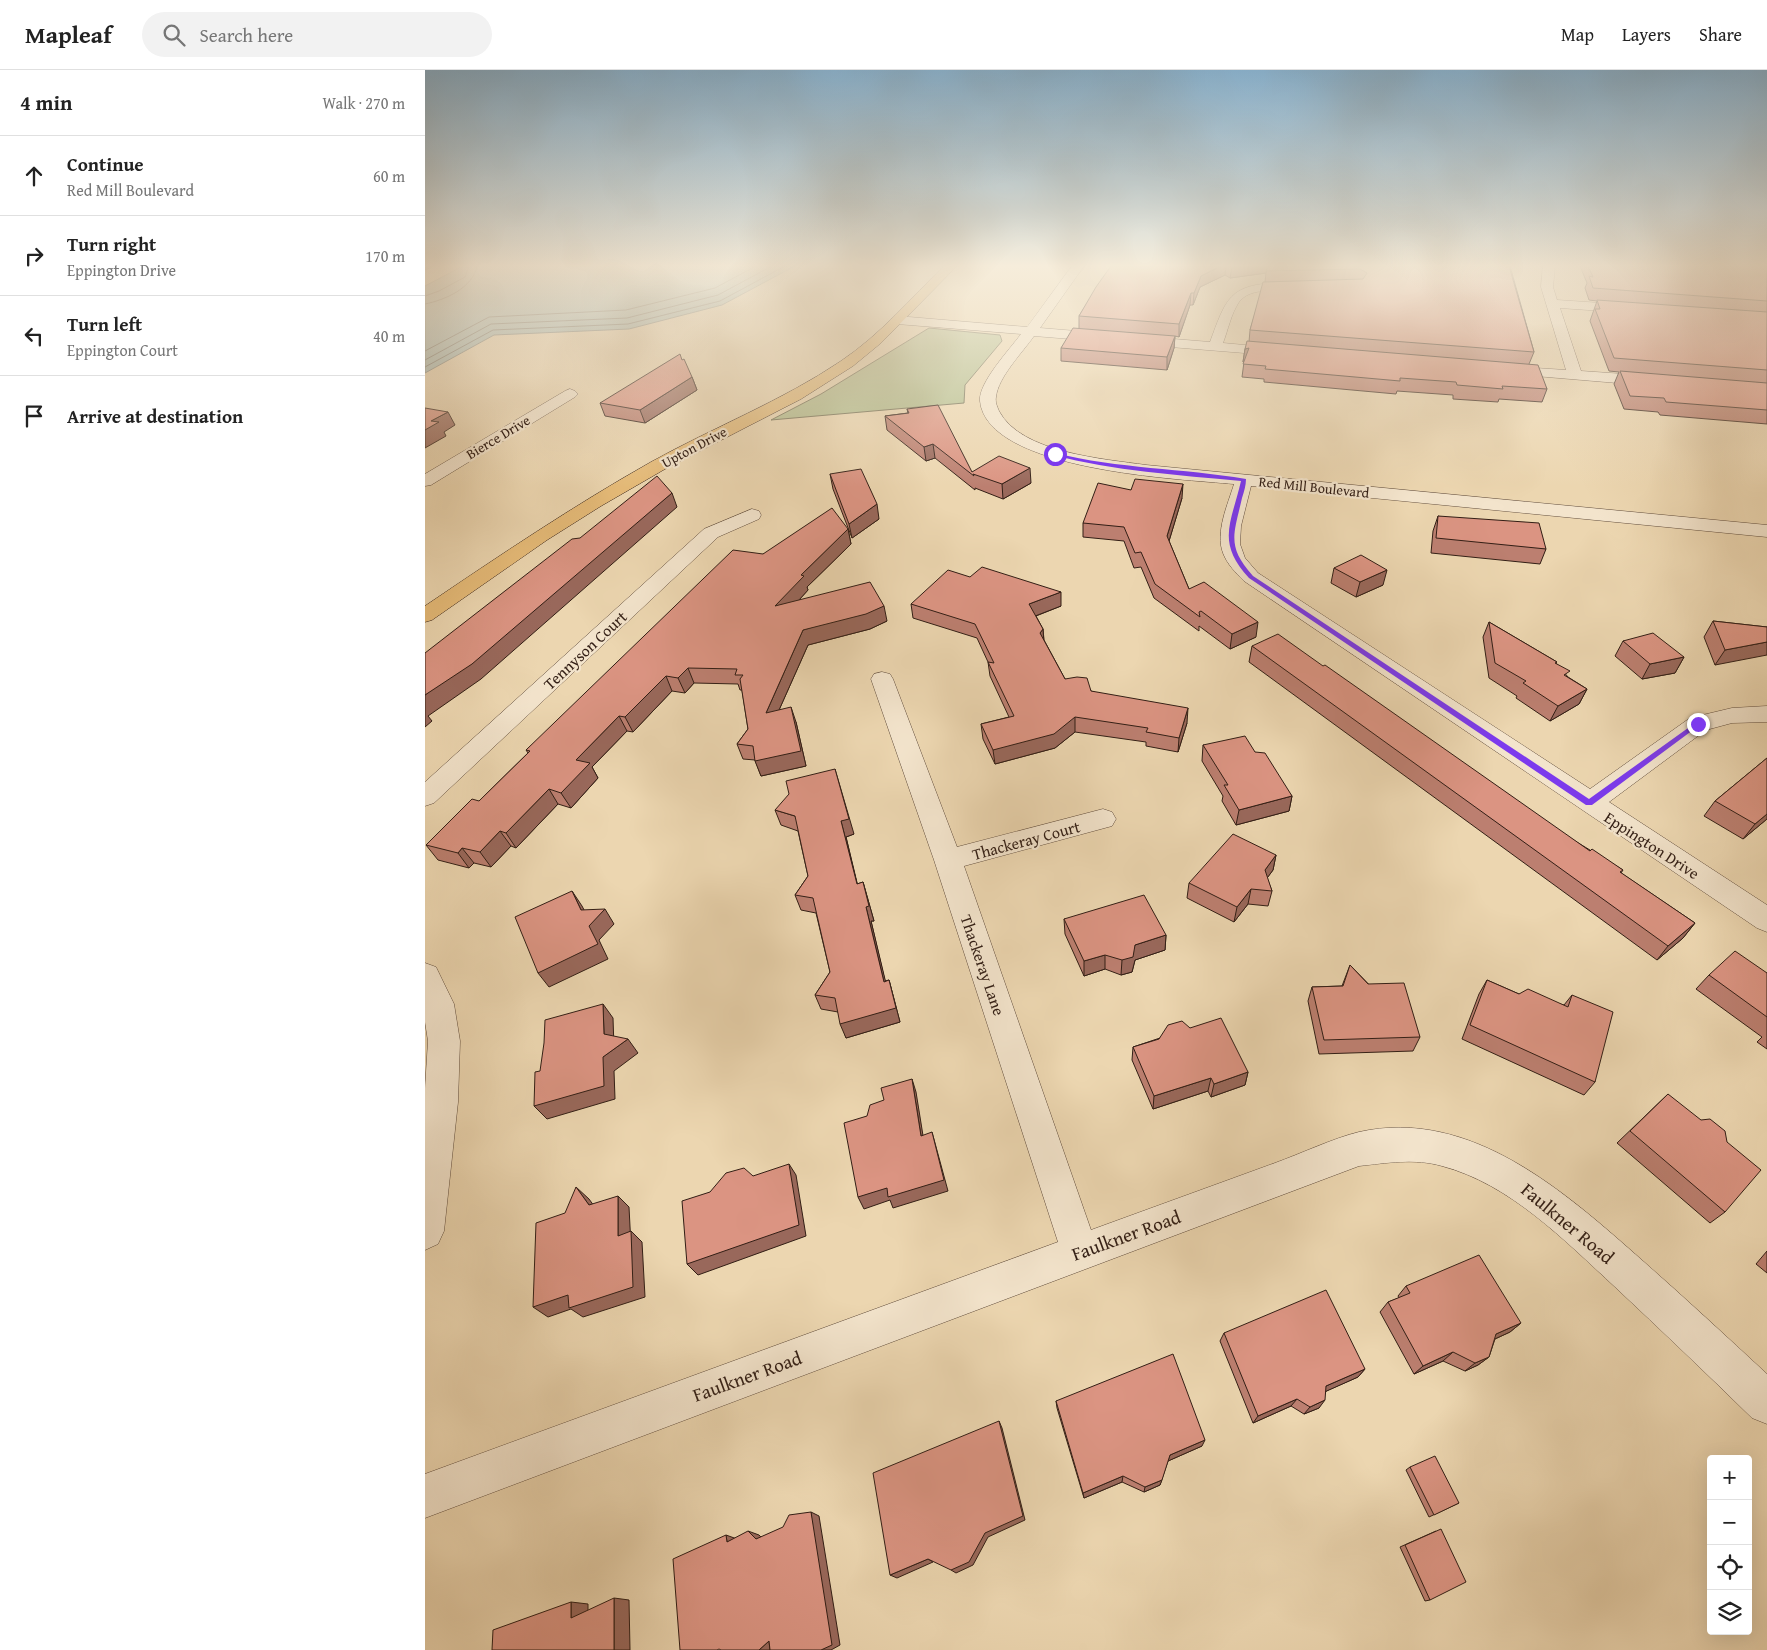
<!DOCTYPE html>
<html lang="en">
<head>
<meta charset="utf-8">
<style>
	body { margin:0; font-family:"Gentium Book Plus",serif; background:#f2f2f2; color:#222 }
	.controls { position:absolute; right:15px; bottom:15px; display:grid; overflow:hidden; border-radius:5px; box-shadow:0 5px 20px #0002 }
	.controls button { width:45px; height:45px; display:grid; place-items:center; padding:0; border:0; border-bottom:1px solid #e0e0e0; background:#fff; color:#222; font:25px sans-serif }
	.stop { position:absolute; width:15px; height:15px; margin:-11px; border:4px solid #7c3aed; border-radius:50%; background:#fff }
	.stop.end { background:#7c3aed; border-color:#fff; box-shadow:0 1px 5px #0008 }
	.list { margin:0; padding:0; list-style:none }
	h2 { display:flex; justify-content:space-between; align-items:center; height:65px; margin:0; padding:0 20px; font-size:21px }
	h2 small { font-size:16px; font-weight:400; color:#767676 }
	.list li { display:grid; grid-template-columns:32px 1fr auto; gap:15px; align-items:center; box-sizing:border-box; height:80px; padding:0 20px; border-top:1px solid #e0e0e0 }
	.list b { display:block; font-size:19px; white-space:nowrap }
	.list p { margin:0; font-size:16px; white-space:nowrap; color:#767676 }
	.list em { font-size:16px; font-style:normal; color:#767676 }
	.icon { flex:none; width:28px; height:28px; fill:none; stroke:currentColor; stroke-width:2; stroke-linecap:round; stroke-linejoin:round }
	.map { position:relative; flex:none; width:1342px; height:1580px; overflow:hidden }
	header { display:flex; align-items:center; gap:30px; box-sizing:border-box; height:70px; padding:0 25px; background:#fff; border-bottom:1px solid #e0e0e0 }
	header strong { font-size:24px }
	nav { display:flex; gap:28px; margin-inline-start:auto; font-size:18px }
	.search { width:350px; height:45px; background:#f2f2f2; display:flex; align-items:center; gap:12px; box-sizing:border-box; padding:0 18px; border-radius:28px; color:#767676; font-size:19px }
	main { display:flex }
	aside { flex:1; background:#fff }
	.map>svg:first-child { display:block }
	.green { fill:#b4be8e; stroke:#736e52 }
	.water { fill:#9cb7b5; stroke:#727a75 }
	.lines { fill:none; stroke-linecap:round; stroke-linejoin:round }
	.shore { stroke:#676a65; stroke-width:1 }
	.minor-casing { stroke:#604c3c; stroke-width:1 }
	.major-casing { stroke:#321e15; stroke-width:1 }
	.minor { fill:#f3e4cc; fill-rule:evenodd }
	.major { fill:#e6bb78; fill-rule:evenodd }
	.wall { fill:#bc7f70; stroke:#321e15 }
	.shaded-wall { fill:#99685b; stroke:#321e15 }
	.building { fill:#db9482; stroke:#321e15 }
	.route { fill:#7c3aed }
	.labels { text-anchor:middle; stroke-width:4.5; stroke-linejoin:round; paint-order:stroke }
	.far-street-label { font-size:14px; fill:#321e15; stroke:#f3e4cc }
	.street-label { font-size:16px; fill:#321e15; stroke:#f3e4cc }
	.near-street-label { font-size:19px; fill:#321e15; stroke:#f3e4cc }
</style>
</head>
<body>
<header>
<strong>Mapleaf</strong>
<div class="search"><svg class="icon" aria-label="search" viewBox="0 0 24 24"><circle cx="10" cy="10" r="6"/><path d="M15 15l6 6"/></svg>Search here</div>
<nav><a>Map</a><a>Layers</a><a>Share</a></nav>
</header>
<main>
<aside>
<h2>4 min<small>Walk · 270 m</small></h2>
<ul class="list">
<li><svg class="icon" aria-label="ahead" viewBox="0 0 24 24"><path d="M12 20V5M6 11l6-6 6 6"/></svg><div><b>Continue</b><p>Red Mill Boulevard</p></div><em>60 m</em></li>
<li><svg class="icon" aria-label="right" viewBox="0 0 24 24"><path d="M7 20v-9h11M14 6l5 5-5 5"/></svg><div><b>Turn right</b><p>Eppington Drive</p></div><em>170 m</em></li>
<li><svg class="icon" aria-label="left" viewBox="0 0 24 24"><path d="M17 20v-9H6M10 6l-5 5 5 5"/></svg><div><b>Turn left</b><p>Eppington Court</p></div><em>40 m</em></li>
<li><svg class="icon" aria-label="arrive" viewBox="0 0 24 24"><path d="M6 21V4h12l-3 4 3 4H6"/></svg><div><b>Arrive at destination</b></div></li>
</ul>
</aside>
<div class="map">
<svg width="1342" height="1580" viewBox="0 0 1342 1580">
	<rect width="100%" height="100%" fill="#ecd6b0"/>
	<filter id="stains"><feTurbulence type="fractalNoise" baseFrequency=".004" numOctaves="4"/><feColorMatrix values="0 0 0 0 .2 0 0 0 0 .09 0 0 0 0 .02 0 0 0 .5 -.17"/></filter>
	<radialGradient id="worn" r=".72"><stop offset=".6" stop-color="#630" stop-opacity="0"/><stop offset="1" stop-color="#630" stop-opacity=".3"/></radialGradient>
	<path class="green" d="M504,258l71,7 2,6 -37,44 -1,18 -193,17 50,-26z"/>
	<path class="water" d="M38,196h332l-73,39 -93,24 -135,6 -69,38v-87z"/>
	<g class="lines">
		<path class="shore" d="M0,226l14,-5 26,-14 4,-11
			M0,234c20,-4 48,-16 52,-38
			M0,281l64,-34 137,-7 89,-22 41,-22
			M0,290l66,-36 136,-6 91,-23 54,-29
			M0,297l68,-37 135,-6 92,-23 65,-35"/>
		<defs>
			<path id="minor" d="M647,196h12l-44,62 170,14c16,-43 19,-58 69,-59 8,0 21,-2 26,4 -10,11 -50,-6 -66,15 -8,12 -11,28 -16,41l64,6 2,3 -2,3 -5,1 -248,-20c-11,16 -36,41 -38,61 -1,5 1,9 3,14 22,42 105,48 147,54l621,60v12l-516,-51 -10,40 -1,18 5,14 13,15 332,216 100,-71 42,-10 35,-2v16l-35,1 -26,7 -97,72 158,103v27l-10,-4 -513,-347c-8,-8 -17,-17 -21,-28 -8,-21 5,-49 11,-69 -53,-5 -247,-13 -254,-83 -2,-18 30,-52 41,-67l-124,-10 -7,-4 7,-4 130,11z
				M1118,196h12l-2,21 4,13 74,5 7,4 -7,4 -71,-5 21,63 72,5 5,2 3,3 -3,3 -5,2 -154,-13 -2,-3 2,-3 5,-1 62,4 -25,-83z
				M145,319l5,2 3,3 -3,3 -144,88 -6,1v-12l140,-83z
				M327,439l7,2 2,4 -2,4 -41,18 -284,266 -9,3v-24l279,-253z
				M457,602l8,2 3,5 64,168 146,-38 9,3 4,7 -4,7 -148,40 127,364c61,-22 123,-45 184,-67 25,-9 59,-25 84,-31 112,-25 207,61 284,129 42,37 83,75 124,113v50l-15,-6c-45,-44 -91,-88 -137,-131 -51,-47 -105,-103 -173,-121 -27,-8 -56,-3 -83,0l-934,352v-44l633,-232 -124,-382 -63,-181 3,-5z
				M0,893l11,4 18,37 6,37 -2,61 -14,129 -6,13 -13,6v-162l3,-47 -3,-19z"/>
			<path id="major" d="M519,196h13l-76,77 -28,23 -52,33 -136,70 -64,37 -54,34 -115,80 -7,2v-16c74,-50 148,-100 226,-144 63,-35 131,-61 190,-101 39,-26 70,-63 103,-95z"/>
		</defs>
		<use href="#minor" class="minor-casing"/>
		<use href="#major" class="major-casing"/>
		<use href="#minor" class="minor"/>
		<use href="#major" class="major"/>
	</g>
	<path class="wall" d="M686,196h399l24,86 -5,12 18,25 -5,13 -43,-3 -1,3 -45,-3v-4l-56,-4 -1,3 -132,-12v-3l-22,-2 2,-15h-1l2,-13 4,-7 1,-12 15,-48 1,-9 -36,5 -5,-3 -25,12 -7,18h-3l-11,32 -4,-1 -1,12 -7,22 -106,-9v-13l18,-20v-12z
		M1155,196h187v158l-107,-9 -2,-3 -34,-3 -10,-25 5,-12 -10,-1 -19,-50 7,-20 -8,-1 -4,-12 2,-5z
		M267,307l5,13 -52,33 -40,-7 -5,-13z
		M482,339l65,63 59,11 -28,16 -28,-11v2l-40,-32 -9,3 -39,-31 -2,-14 23,-3z
		M405,404l49,45 -27,19 -19,-49z
		M706,420l51,8 -13,43 20,48 67,48 -26,12 -31,-23v5l-45,-33 -13,-31 -7,1 -10,-27 -41,-4v-14z
		M1013,446l108,33 -6,15 -109,-11 2,-22z
		M423,459l3,15 -44,43 1,3 -9,10 88,21 -17,8 -62,16 -29,65 17,12 10,44 -45,10 -6,-16 -12,-1 -6,-15 11,-15 -6,-39h-2l-2,-6 -44,-1 -9,10 -13,-2 -39,41 -6,-1 -35,36 6,11 -27,30 -13,-4 -42,44 -5,-2 -20,21 -17,-4 -5,5 -31,-8 -12,-15 53,-44 49,-48 -2,-3 237,-196z
		M909,498l49,17 -27,12 -25,-14z
		M486,534l150,2 -25,10 7,13 1,11 21,39 26,12 96,32 -9,29 -32,-6v-4l-71,-10 -20,16 -60,16 -12,-25 -2,-15 28,-7 -19,-41 -2,-14 -11,-24 -64,-20z
		M1288,551l54,6 -52,38 -11,-28z
		M1064,552l68,40 -1,1 12,14 19,12 -8,15 -29,17 -34,-23 1,-2 -28,-18 -6,-41z
		M1198,571l61,16 -9,16 -33,6 -27,-23z
		M827,576l371,224 -2,3 74,50 -12,15 -26,22 -408,-298z
		M778,675l52,7 37,44 -3,15 -53,14 -14,-24 1,-5 -21,-35z
		M1342,688v61l-24,20 -39,-23 11,-15z
		M350,740l79,24 -8,3 11,47 6,-2 11,39h-3l14,60 4,-1 11,42 -54,16 -8,-26 -17,-3 -6,-14 15,-23 -14,-59 -15,-3 -6,-15 13,-19 -10,-45 -17,-6z
		M851,785l-3,15 -6,8 5,13 -4,15 -20,-2 -14,18 -47,-24 2,-15z
		M639,849l102,16 -1,15 -30,10 -3,12 -11,3 -16,-6 -21,7 -19,-42z
		M925,895l70,72 -7,14 -94,3 -11,-53 4,-14 30,-1z
		M1342,903v76l-10,-7 5,-5 -66,-48 13,-14z
		M1062,910l32,14 45,11 8,-10 23,87 -11,13 -122,-56 17,-45z
		M765,958l58,44 -3,13 -34,12 -3,-6 -55,18 -21,-49 1,-13z
		M1243,1024l57,118 -15,11 -93,-80z
		M1342,1181v22l-11,-9z
		M981,1216l115,37 -11,9 -15,7 -6,18 -11,8 -13,6 -22,-10 -29,13 -34,-62 8,-10 11,-4 -1,-2z
		M799,1263l141,36 -7,8 -32,14 -7,17 -15,6 -13,-8 -38,17 -33,-82z
		M631,1331l146,45 -34,15 -8,24 -16,7 -22,-10 -38,16 -27,-90z
		M985,1397l49,36 -30,14 -23,-47z
		M1011,1461l-6,69 -5,1 -25,-54z"/>
	<path class="shaded-wall" d="M0,196h9l-9,4z
		M796,196h5l-1,9 -25,12 -7,18 1,-12 7,-17z
		M811,196h32l-2,7 -36,5 2,-11z
		M766,223l-1,12 -11,32v-13z
		M750,266l-1,12 -7,22v-13z
		M824,278l-2,13 -4,1 2,-13z
		M267,307l5,13 -52,33 -5,-13z
		M23,342l7,13 -11,7 2,4 -21,12v-18l6,-9z
		M508,374l2,14 -9,3 -2,-14z
		M605,398l1,15 -28,16 -1,-15z
		M758,414l-1,14 -16,53 1,-15z
		M247,423l5,14 -196,172 -53,37 4,5 -7,6v-32z
		M452,434l2,15 -27,19 -3,-14z
		M423,459l3,15 -44,43 1,3 -28,31 -5,-15 26,-31z
		M962,500l-4,15 -27,12 4,-15z
		M636,522v14l-31,12 -1,-14z
		M459,536l3,15 -17,8 -62,16 -37,83 -5,-15 37,-83z
		M833,552l-2,15 -26,12 2,-15z
		M618,559l1,15 -4,-11z
		M1342,572v13l-52,10 10,-15z
		M1259,587l-9,16 -33,6 8,-15z
		M263,598l6,15 -9,10 -7,-15z
		M241,606l6,15 -39,41 -8,-15z
		M1162,619l-8,15 -29,17 8,-15z
		M366,637l5,15 10,44 -45,10 -6,-15z
		M763,638l-1,15 -9,29 1,-14z
		M194,646l8,15 -35,36 6,11 -27,30 -10,-15 15,-33z
		M650,647v15l-20,16 -60,16 -2,-14z
		M410,699l19,65 -8,3 15,62 -4,-15 -16,-63z
		M124,719l9,15 -42,44 -10,-15z
		M867,726l-3,15 -53,14 3,-15z
		M1342,744v5l-24,20 12,-15z
		M75,761l11,15 -20,21 -11,-15z
		M37,778l12,15 -5,5 -11,-15z
		M851,785l-3,15 -11,15 3,-15z
		M438,812l11,39h-3l18,75 -5,-14 -18,-75z
		M826,819l-3,15 -14,18 3,-15z
		M147,821l10,15 9,17 14,-14 9,15 -15,16 9,19 -59,28 -11,-14 43,-63z
		M1270,853l-12,15 -26,22 11,-14z
		M741,865l-1,15 -30,10 -3,12 -11,3 1,-15 13,-15z
		M680,885v14l-21,7v-15z
		M464,910l11,42 -54,16 -6,-14z
		M178,934l10,14 1,30 -10,-14z
		M203,969l10,14 -24,18 1,28 -68,20 -13,-13z
		M823,1002l-3,13 -34,12 3,-13z
		M786,1008l-3,13 -55,18 1,-13z
		M487,1009l4,13 9,56 -4,-12z
		M507,1062l16,59 -55,17 -3,-8 -26,9 -6,-12z
		M364,1094l7,11 10,61 -108,39 -11,-11z
		M151,1117l13,12 13,18 -13,-12z
		M193,1126l11,11 2,39 -13,-10z
		M206,1161l11,11 3,55 -62,20 -12,-8 -23,8 -15,-10z
		M1096,1253l-11,9 -24,11 10,-9z
		M1028,1282l-10,9 -29,13 9,-8z
		M1064,1287l-11,8 -13,6 10,-8z
		M940,1299l-7,8 -38,17 6,-8z
		M872,1329l-6,7 -38,17 5,-7z
		M900,1330l-6,8 -15,6 6,-7z
		M574,1351l3,7 23,92 -37,17 -15,28 -17,8 -5,-3z
		M780,1370l-3,6 -34,15 2,-6z
		M698,1406l-1,6 -38,16 -1,-5z
		M737,1410l-2,5 -16,7 1,-5z
		M386,1442l8,4 21,129 -9,5h-10z
		M323,1461l11,4 8,8 -11,-4z
		M301,1465l11,4 -10,3z
		M503,1489l5,3 -36,16 -7,-3z
		M189,1528l15,2 1,50h-16z
		M146,1532l17,2v16l-17,-2z
		M344,1571l1,9h-11z"/>
	<path class="building" d="M686,196h110l-20,10 -7,17h-3l-12,31 -100,-8 17,-29z
		M843,196h241l25,86 -284,-22 13,-48 100,-3 4,-6 -7,-4 -94,2z
		M1163,196h179v35l-174,-13 -4,-12 4,1z
		M1172,230l170,12v58l-153,-12 -19,-49h5z
		M648,258l102,8 -8,21 -106,-9z
		M822,271l291,24 9,24 -45,-3 1,3 -46,-4 -1,-3 -56,-4v3l-135,-12 1,-3 -23,-2 6,-16 -4,1z
		M255,284l2,6 2,-1 8,18 -52,33 -40,-7z
		M1195,301l147,12v27l-101,-8 -2,-4 -34,-2z
		M513,335l34,67 27,-16 31,12 -28,16 -29,-10 1,2 -41,-32 -9,3 -39,-31 24,-3 -2,-4z
		M0,338l23,4 -17,9 8,1 -14,8z
		M436,399l16,35 -28,20 -19,-50z
		M232,406l15,17 -200,171 -47,31v-42l147,-114 8,-1z
		M710,409l48,5 -16,52 22,53 15,-7 54,40 -26,12 -31,-23 -2,1 1,5 -45,-33 -14,-32 -6,1 -11,-26 -41,-4 15,-40 33,7z
		M407,438l16,21 -47,46 3,1 -29,30 95,-24 14,24 -18,8 -63,16 -37,83 25,-6 10,44 -46,10 -2,-15 -16,-2 11,-15 -8,-50 3,-4h-8l2,-6 -49,-1 -10,10 -12,-2 -41,41 -6,-1 -43,44 14,3 -29,30 -12,-4 -43,44 -6,-2 -20,21 -18,-4 -4,5 -32,-8 46,-46 7,2 51,-50 -4,-1 207,-200 30,4z
		M1013,446l101,7 7,26 -110,-11z
		M936,485l26,15 -27,12 -26,-14z
		M557,497l79,25 -32,12 14,25 -3,4 25,46 12,-2 10,1 4,13 97,17 -9,30 -33,-6 2,-4 -73,-11 -21,17 -61,16 -12,-26 33,-8 -26,-54 6,1 -19,-39 -64,-20 37,-34 22,7z
		M1288,551l54,6v15l-42,8z
		M1064,552l68,40 -2,1 15,8 -6,4 23,14 -29,17 -35,-23 3,-2 -31,-18z
		M1228,563l31,24 -34,7 -27,-23z
		M853,564l45,32 2,-1 265,186 2,-2 31,21 -3,2 75,51 -27,23 -416,-300z
		M820,666l10,16 10,1 27,43 -53,14 -15,-25h4l-25,-40z
		M1342,688v56l-12,10 -40,-23z
		M410,699l14,50 -8,2 16,63 6,-2 6,24 -3,1 18,75 5,-2 7,28 -56,16 -5,-26 -20,-3 15,-23 -17,-74 -18,-3 13,-19 -13,-60 -20,-6 14,-16 -3,-13z
		M808,764l43,21 -11,15 7,21 -21,-2 -14,18 -48,-24z
		M147,821l9,19 24,-1 -16,17 9,18 -60,29 -23,-56z
		M719,825l22,40 -31,10 -2,12 -11,3 -17,-5 -21,6 -20,-42z
		M1310,881l32,22v44l-58,-42z
		M925,895l18,19 36,-1 16,54 -96,3 -12,-53 31,-1z
		M1062,910l32,14 9,-5 40,18 4,-12 41,17 -18,70 -125,-57z
		M178,934l1,30 24,5 -25,18 1,29 -70,20 1,-34 5,-1 4,-28 1,-23z
		M796,948l27,54 -34,12 -3,-6 -57,18 -21,-49 26,-8 9,-14 14,-4 8,7z
		M487,1009l9,57 11,-4 12,48 -56,17 -1,-9 -29,9 -14,-74 23,-7 3,-11 14,-5 -3,-12z
		M1243,1024l33,26 9,-1 15,12 2,11 34,28 -36,42 -95,-81z
		M364,1094l10,61 -112,39 -5,-63 28,-9 16,-19 18,-5 9,8z
		M151,1117l13,18 29,-9v40l13,-5 2,56 -64,21 -1,-13 -35,12 3,-84 29,-10z
		M1054,1185l42,68 -25,11 -7,23 -14,6 -22,-11 -30,14 -35,-64 22,-9 -4,-7z
		M901,1220l39,79 -39,17 -1,14 -15,7 -13,-8 -39,17 -34,-83z
		M748,1284l32,86 -35,15 -8,25 -17,7 -22,-11 -40,17 -27,-92z
		M574,1351l24,95 -38,17 -16,29 -18,8 -23,-11 -38,16 -17,-102z
		M1010,1386l24,47 -25,12 -24,-48z
		M386,1442l21,133 -11,5h-51l-1,-9 -10,9h-38l-2,-1 -2,1h-37l-7,-91 53,-24 1,7 21,-11 8,8 27,-12 6,-12z
		M1016,1459l25,53 -36,18 -25,-55z
		M189,1528v52h-122l1,-20 78,-28v16z"/>
	<linearGradient id="sky" x2="0" y2="1"><stop stop-color="#89b5d4"/><stop offset="0.47" stop-color="#f6eddb"/><stop offset="1" stop-color="#f6eddb" stop-opacity="0"/></linearGradient>
	<rect width="1342" height="417" fill="url(#sky)"/>
	<path class="route" d="M630,383c64,16 127,15 191,26 0,6 -2,13 -4,19 -8,36 -16,48 11,78l336,223 106,-76 6,1 -109,81h-6l-337,-227c-33,-36 -18,-54 -8,-97 -63,-6 -127,-10 -188,-26z"/>
	<g class="labels">
		<g class="far-street-label">
			<text transform="translate(73 367) rotate(-31)" y="5">Bierce Drive</text>
			<text transform="translate(269 377) rotate(-28)" y="5">Upton Drive</text>
			<text transform="translate(889 417) rotate(6)" y="5">Red Mill Boulevard</text>
		</g>
		<g class="street-label">
			<text transform="translate(160 580) rotate(-43)" y="6">Tennyson Court</text>
			<text transform="translate(601 770) rotate(-15)" y="6">Thackeray Court</text>
			<text transform="translate(1227 775) rotate(33)" y="6">Eppington Drive</text>
			<text transform="translate(558 895) rotate(71)" y="6">Thackeray Lane</text>
		</g>
		<g class="near-street-label">
			<text transform="translate(1143 1153) rotate(40)" y="7">Faulkner Road</text>
			<text transform="translate(701 1165) rotate(-20)" y="7">Faulkner Road</text>
			<text transform="translate(322 1306) rotate(-20)" y="7">Faulkner Road</text>
		</g>
	</g>
	<rect width="100%" height="100%" filter="url(#stains)"/>
	<rect width="100%" height="100%" fill="url(#worn)"/>
</svg>
<div class="controls">
<button>+</button>
<button>−</button>
<button><svg class="icon" aria-label="locate" viewBox="0 0 24 24"><circle cx="12" cy="12" r="6"/><path d="M12 2v4M12 18v4M2 12h4M18 12h4"/></svg></button>
<button><svg class="icon" aria-label="layers" viewBox="0 0 24 24"><path d="M12 4l9 5-9 5-9-5zM3 14l9 5 9-5"/></svg></button>
</div>
<div class="stop" style="left:630px;top:384px"></div>
<div class="stop end" style="left:1273px;top:654px"></div>
</div>
</main>
</body>
</html>
